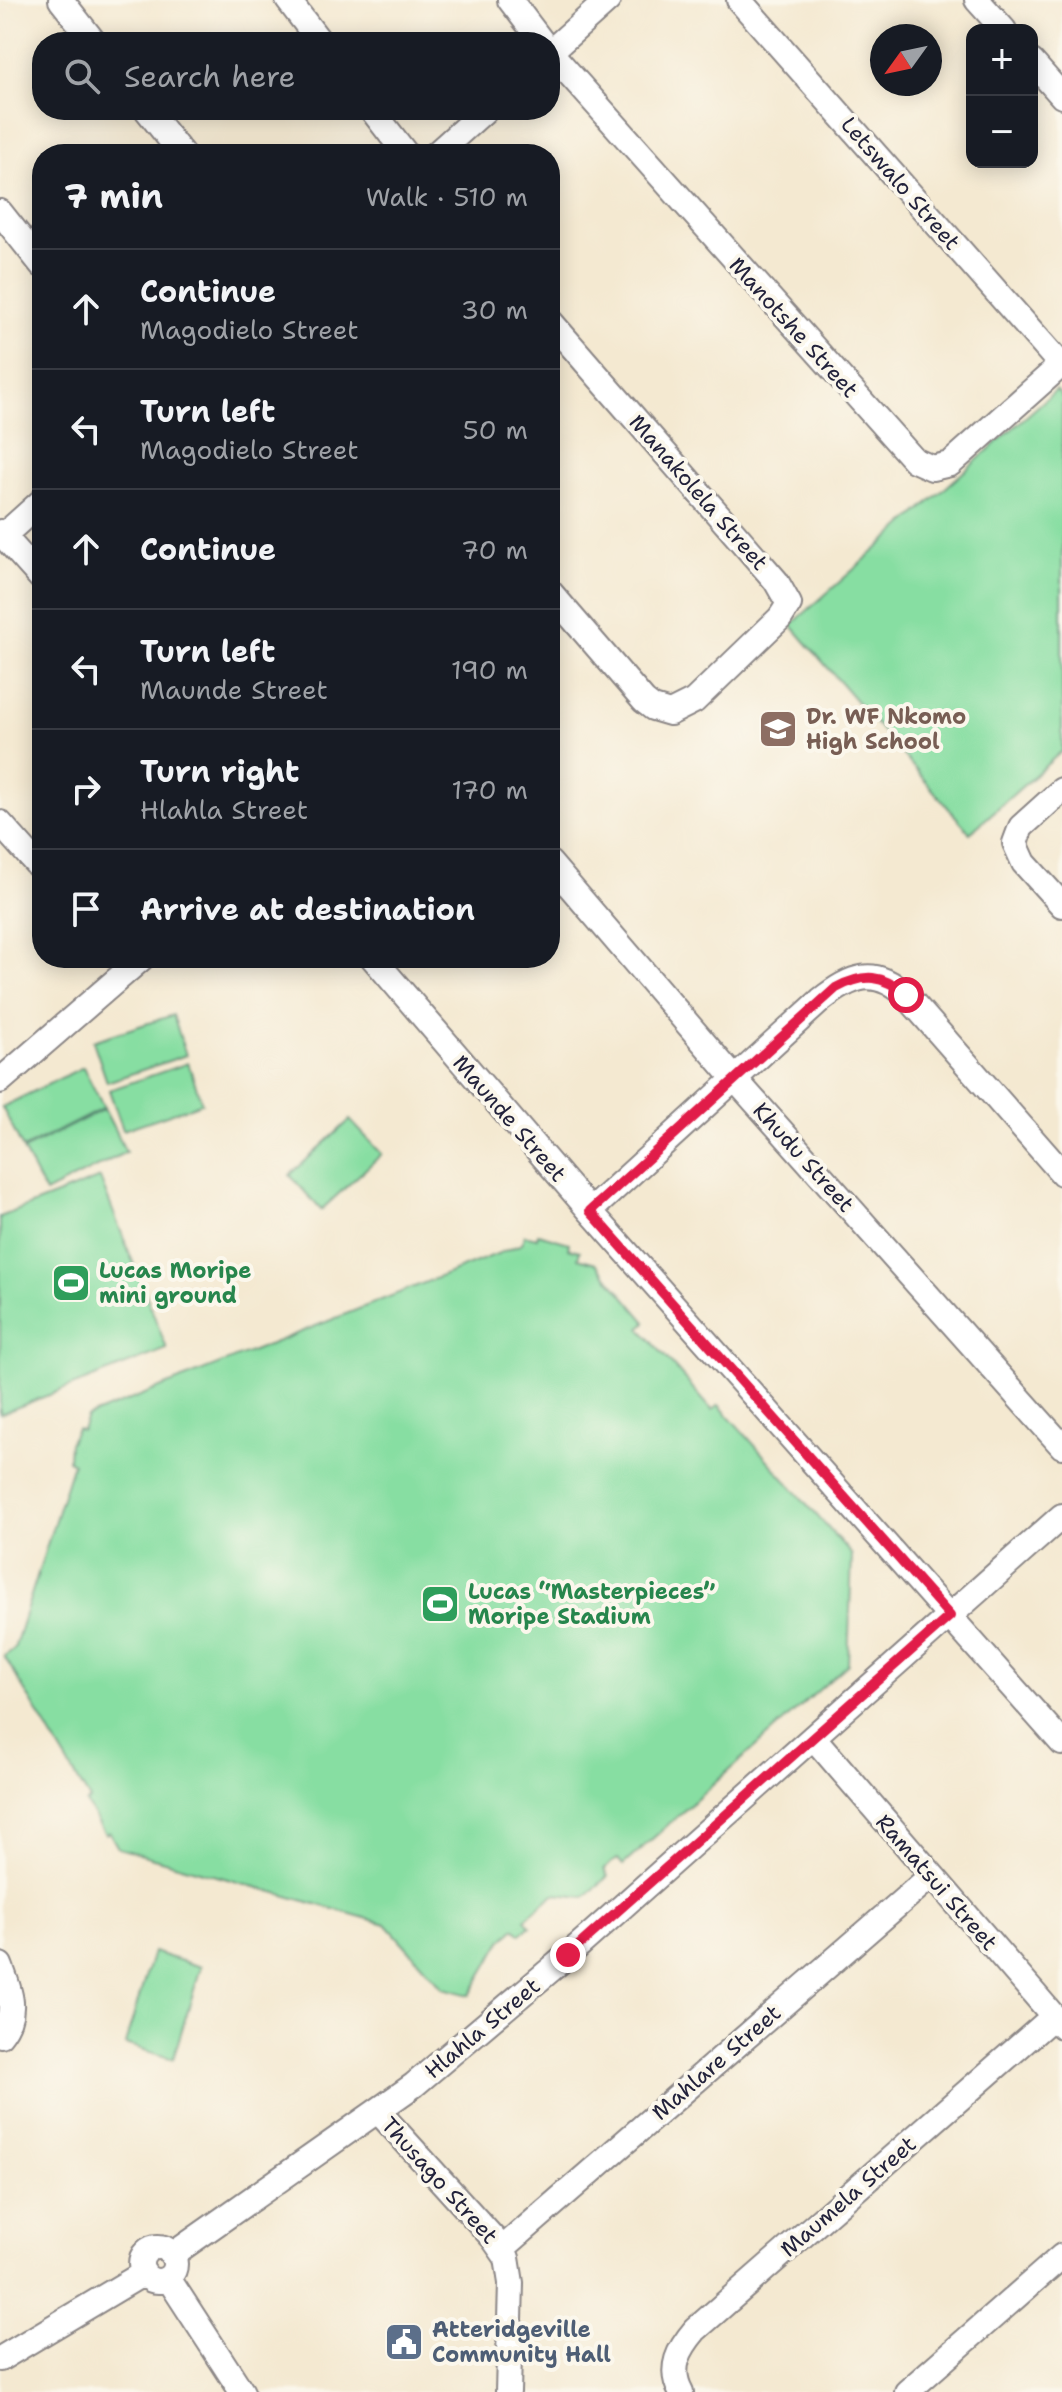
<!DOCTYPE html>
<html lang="en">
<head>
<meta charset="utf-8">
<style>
	body { margin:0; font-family:"Shantell Sans",sans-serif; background:#20242c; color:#f1f3f6 }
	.controls { position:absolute; right:24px; top:24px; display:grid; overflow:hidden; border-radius:16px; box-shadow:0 4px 20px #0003 }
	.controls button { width:72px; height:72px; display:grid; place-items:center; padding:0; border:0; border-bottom:2px solid #363941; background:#171b24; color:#f1f3f6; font:40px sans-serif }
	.compass { position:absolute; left:870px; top:24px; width:72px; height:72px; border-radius:50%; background:#171b24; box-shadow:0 4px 20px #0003; rotate:237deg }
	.stop { position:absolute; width:24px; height:24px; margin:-18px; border:6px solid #e11d48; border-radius:50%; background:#fff }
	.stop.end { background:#e11d48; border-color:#fff; box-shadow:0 2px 8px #0008 }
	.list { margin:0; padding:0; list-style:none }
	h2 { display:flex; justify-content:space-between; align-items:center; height:104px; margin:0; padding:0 32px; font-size:34px }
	h2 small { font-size:26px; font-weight:400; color:#9ea1a6 }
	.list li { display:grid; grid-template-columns:52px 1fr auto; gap:24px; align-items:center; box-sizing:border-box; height:120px; padding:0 32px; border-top:2px solid #363941 }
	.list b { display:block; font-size:30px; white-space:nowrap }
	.list p { margin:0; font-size:26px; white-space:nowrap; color:#9ea1a6 }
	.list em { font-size:26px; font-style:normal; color:#9ea1a6 }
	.icon { flex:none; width:44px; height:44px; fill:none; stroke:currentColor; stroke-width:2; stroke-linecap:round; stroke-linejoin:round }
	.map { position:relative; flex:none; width:1062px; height:2392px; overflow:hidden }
	.search { position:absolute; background:#171b24; box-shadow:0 4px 20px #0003; left:32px; top:32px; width:528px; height:88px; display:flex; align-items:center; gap:20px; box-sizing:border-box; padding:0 28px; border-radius:32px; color:#9ea1a6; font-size:30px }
	.panel { position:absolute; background:#171b24; box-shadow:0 4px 20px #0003; left:32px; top:144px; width:528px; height:824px; border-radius:32px }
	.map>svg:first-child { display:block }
	.green { fill:#87dea2; stroke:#54806e; stroke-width:2 }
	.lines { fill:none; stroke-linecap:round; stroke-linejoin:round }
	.minor-casing { stroke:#8b8686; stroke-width:28 }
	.minor { stroke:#fff; stroke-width:24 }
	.route { stroke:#e11d48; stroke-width:10 }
	.labels { text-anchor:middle; stroke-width:8; stroke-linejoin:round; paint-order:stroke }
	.street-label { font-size:22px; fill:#22223b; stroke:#fbf7ec }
	.education-label { font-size:22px; font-weight:bold; fill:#785e54; stroke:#fbf7ec; text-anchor:start }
	.leisure-label { font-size:22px; font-weight:bold; fill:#27864d; stroke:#fbf7ec; text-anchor:start }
	.service-label { font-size:22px; font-weight:bold; fill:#4e5e75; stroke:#fbf7ec; text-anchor:start }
</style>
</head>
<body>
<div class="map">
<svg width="1062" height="2392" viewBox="0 0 1062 2392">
	<rect width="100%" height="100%" fill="#fbf7ec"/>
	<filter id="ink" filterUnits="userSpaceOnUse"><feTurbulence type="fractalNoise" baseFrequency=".0125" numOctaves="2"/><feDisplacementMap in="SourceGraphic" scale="16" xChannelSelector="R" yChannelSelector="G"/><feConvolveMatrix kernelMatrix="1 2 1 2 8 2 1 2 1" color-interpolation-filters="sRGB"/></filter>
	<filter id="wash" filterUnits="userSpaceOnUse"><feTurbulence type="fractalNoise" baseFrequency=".006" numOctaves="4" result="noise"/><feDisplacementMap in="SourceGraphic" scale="32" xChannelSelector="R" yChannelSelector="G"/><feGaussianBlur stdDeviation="1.8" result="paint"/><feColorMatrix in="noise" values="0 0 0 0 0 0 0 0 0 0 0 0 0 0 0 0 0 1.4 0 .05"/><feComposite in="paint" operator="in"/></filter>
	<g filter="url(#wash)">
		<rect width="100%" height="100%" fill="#f4e9d1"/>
		<path class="green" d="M1056,390l6,6v355l-92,82 -179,-208z
			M173,1015l13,40 -79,27 -14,-41z
			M188,1063l14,40 -79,27 -14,-40z
			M83,1067l21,41 -81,41 -21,-42z
			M104,1109l22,43 -81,41 -22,-43z
			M350,1120l32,34 -61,56 -31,-35z
			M100,1178l67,171 -167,65v-197z
			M538,1234l31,9 -1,5 12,3 -2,7 18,5 50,59 -6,6 72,82 7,-5 133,150 -4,109 -225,201 -5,-6 -6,3 -8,8 4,6 -23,21 -31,-3 -29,25 5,7 -9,8 -6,-6 -12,11 -33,56 -27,-7 -57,-64 -268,-76 -9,-16 -4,2 -19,-31 4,-3 -86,-144 10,-7 59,-186 -5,-3 1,-17 8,-14 5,1 5,-13 435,-173 2,-9 13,3z
			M153,1952l48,15 -28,92 -48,-15z"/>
	</g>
	<g filter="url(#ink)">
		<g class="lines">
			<defs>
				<path id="minor" d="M61,0l33,42
					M288,0l32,42
					M510,0l32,42
					M739,0l323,366
					M977,0l27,30
					M550,52l364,408 18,8 18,-4 111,-99
					M550,52l58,-52
					M1032,62l30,34
					M147,110l35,44
					M372,110l34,44
					M436,154l49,-44
					M0,212l42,53
					M550,321l226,260 13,23 -9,14 -86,83 -24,12 -17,-5 -9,-7 -94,-109
					M0,532l42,47
					M3,536l39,-35
					M1062,790l-41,37 -6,16 9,20 38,42
					M0,823l42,47
					M550,863l184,215 328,368
					M373,958l217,253 472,532
					M0,1081l142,-123
					M590,1211l231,-211c31,-24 53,-34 85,-5l156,178
					M813,1737l249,289
					M0,1965c10,26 19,47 0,70
					M378,2111l115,127 14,20 4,25 -3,109
					M141 2264a17 17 0 1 1 34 0a17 17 0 1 1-34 0Z
					M502,2249l429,-373
					M172,2255l242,-170 154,-130 494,-439
					M168,2278l74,114
					M0,2359l144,-86
					M681,2392c-13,-24 -2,-43 14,-62l359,-314
					M907,2392l155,-136"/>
			</defs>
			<use href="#minor" class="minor-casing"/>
			<use href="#minor" class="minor"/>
		</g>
	</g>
	<g class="lines" filter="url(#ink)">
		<path class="route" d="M568,1955l382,-339 -360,-405 246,-223c28,-15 47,-14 70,7"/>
	</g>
	<defs>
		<symbol id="school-square" viewBox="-11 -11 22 22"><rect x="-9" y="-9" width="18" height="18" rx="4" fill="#8d6e63" stroke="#fbf7ec"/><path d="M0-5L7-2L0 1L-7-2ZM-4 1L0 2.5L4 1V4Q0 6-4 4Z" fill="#fff"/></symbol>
		<symbol id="stadium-square" viewBox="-11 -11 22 22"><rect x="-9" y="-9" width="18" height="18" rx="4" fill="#2e9e5b" stroke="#fbf7ec"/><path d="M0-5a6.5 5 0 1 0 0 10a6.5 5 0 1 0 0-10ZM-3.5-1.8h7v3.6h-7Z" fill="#fff"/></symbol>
		<symbol id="civic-square" viewBox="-11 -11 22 22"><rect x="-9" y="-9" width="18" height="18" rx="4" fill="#5c6f8a" stroke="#fbf7ec"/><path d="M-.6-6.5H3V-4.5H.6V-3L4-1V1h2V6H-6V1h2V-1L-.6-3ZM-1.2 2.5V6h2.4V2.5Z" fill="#fff"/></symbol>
	</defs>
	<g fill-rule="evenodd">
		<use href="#school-square" x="756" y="707" width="44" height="44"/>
		<use href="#stadium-square" x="49" y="1261" width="44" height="44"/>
		<use href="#stadium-square" x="418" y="1582" width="44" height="44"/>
		<use href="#civic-square" x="382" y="2320" width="44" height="44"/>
	</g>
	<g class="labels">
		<g class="street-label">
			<text transform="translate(901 183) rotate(49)" y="8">Letswalo Street</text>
			<text transform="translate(794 327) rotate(48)" y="8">Manotshe Street</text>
			<text transform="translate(699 492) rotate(49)" y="8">Manakolela Street</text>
			<text transform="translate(510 1118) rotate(49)" y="8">Maunde Street</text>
			<text transform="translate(804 1157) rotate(48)" y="8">Khudu Street</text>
			<text transform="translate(937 1882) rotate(49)" y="8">Ramatsui Street</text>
			<text transform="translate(482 2028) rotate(-40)" y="8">Hlahla Street</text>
			<text transform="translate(716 2062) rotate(-41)" y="8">Mahlare Street</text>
			<text transform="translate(440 2180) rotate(48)" y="8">Thusago Street</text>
			<text transform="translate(848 2196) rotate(-41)" y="8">Maumela Street</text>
		</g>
		<g class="education-label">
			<text x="806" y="724">Dr. WF Nkomo<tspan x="806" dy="25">High School</tspan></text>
		</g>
		<g class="leisure-label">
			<text x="99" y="1278">Lucas Moripe<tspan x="99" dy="25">mini ground</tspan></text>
			<text x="468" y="1599">Lucas “Masterpieces”<tspan x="468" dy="25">Moripe Stadium</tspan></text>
		</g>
		<g class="service-label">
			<text x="432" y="2337">Atteridgeville<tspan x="432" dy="25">Community Hall</tspan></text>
		</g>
	</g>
</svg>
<div class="controls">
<button>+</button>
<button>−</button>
</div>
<svg class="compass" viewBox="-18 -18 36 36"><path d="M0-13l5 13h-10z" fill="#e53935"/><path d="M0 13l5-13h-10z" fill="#9ea1a6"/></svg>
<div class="stop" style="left:906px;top:995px"></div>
<div class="stop end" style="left:568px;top:1955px"></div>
<div class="search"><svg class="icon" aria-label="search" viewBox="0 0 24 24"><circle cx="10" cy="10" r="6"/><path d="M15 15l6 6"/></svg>Search here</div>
<section class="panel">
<h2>7 min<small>Walk · 510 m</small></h2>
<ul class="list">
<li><svg class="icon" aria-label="ahead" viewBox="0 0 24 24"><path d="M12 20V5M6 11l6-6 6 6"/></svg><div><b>Continue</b><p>Magodielo Street</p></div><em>30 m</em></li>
<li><svg class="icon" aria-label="left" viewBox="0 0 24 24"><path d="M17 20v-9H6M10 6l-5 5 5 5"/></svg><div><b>Turn left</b><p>Magodielo Street</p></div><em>50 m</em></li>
<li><svg class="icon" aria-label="ahead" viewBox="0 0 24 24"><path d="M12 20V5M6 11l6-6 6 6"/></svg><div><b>Continue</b></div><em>70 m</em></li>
<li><svg class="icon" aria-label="left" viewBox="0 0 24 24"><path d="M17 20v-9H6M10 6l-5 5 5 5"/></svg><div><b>Turn left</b><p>Maunde Street</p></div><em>190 m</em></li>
<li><svg class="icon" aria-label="right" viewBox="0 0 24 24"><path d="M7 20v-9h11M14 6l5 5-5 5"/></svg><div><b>Turn right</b><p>Hlahla Street</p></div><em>170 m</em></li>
<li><svg class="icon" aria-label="arrive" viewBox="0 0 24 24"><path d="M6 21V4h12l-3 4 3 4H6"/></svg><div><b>Arrive at destination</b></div></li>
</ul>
</section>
</div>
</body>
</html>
